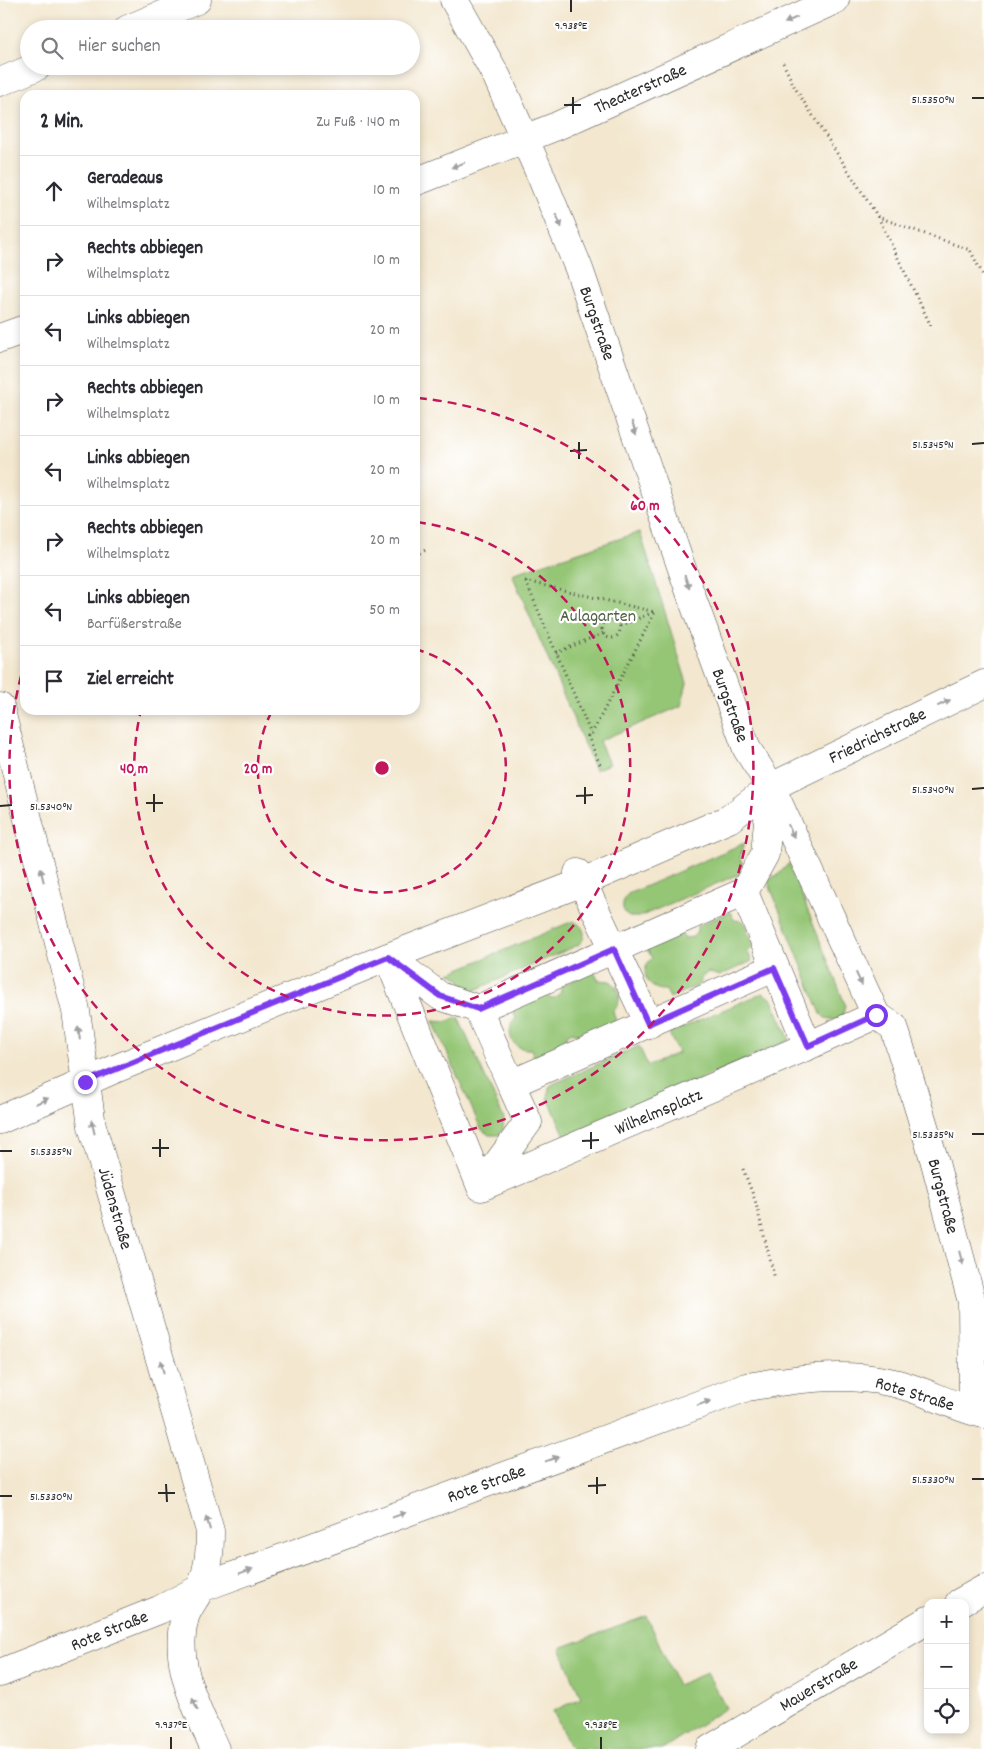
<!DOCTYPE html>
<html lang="de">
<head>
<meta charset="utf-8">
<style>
	body { margin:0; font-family:Dekko,sans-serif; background:#f2f2f3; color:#2b2b33 }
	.controls { position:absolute; right:15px; bottom:15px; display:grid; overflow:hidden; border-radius:10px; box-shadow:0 2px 8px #0003 }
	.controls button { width:45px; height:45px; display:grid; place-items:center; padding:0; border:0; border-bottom:1px solid #e1e1e2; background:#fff; color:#2b2b33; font:25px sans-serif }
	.stop { position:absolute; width:15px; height:15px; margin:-11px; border:4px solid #7c3aed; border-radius:50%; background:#fff }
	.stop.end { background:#7c3aed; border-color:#fff; box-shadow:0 1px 5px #0008 }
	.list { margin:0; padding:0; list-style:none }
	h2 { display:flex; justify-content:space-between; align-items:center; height:65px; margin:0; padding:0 20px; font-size:21px }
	h2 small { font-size:16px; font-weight:400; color:#7c7c81 }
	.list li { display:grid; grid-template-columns:32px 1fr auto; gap:15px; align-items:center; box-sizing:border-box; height:70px; padding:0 20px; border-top:1px solid #e1e1e2 }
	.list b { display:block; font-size:19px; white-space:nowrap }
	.list p { margin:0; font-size:16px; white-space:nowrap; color:#7c7c81 }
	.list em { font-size:16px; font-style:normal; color:#7c7c81 }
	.icon { flex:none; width:28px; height:28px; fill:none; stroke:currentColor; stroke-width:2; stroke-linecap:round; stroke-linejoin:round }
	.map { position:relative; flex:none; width:984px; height:1749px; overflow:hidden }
	.search { position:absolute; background:#fff; box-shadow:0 2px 8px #0003; left:20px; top:20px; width:400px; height:55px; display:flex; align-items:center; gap:12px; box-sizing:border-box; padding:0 18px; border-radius:28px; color:#7c7c81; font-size:19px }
	.panel { position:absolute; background:#fff; box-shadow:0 2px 8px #0003; left:20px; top:90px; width:400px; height:625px; border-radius:15px }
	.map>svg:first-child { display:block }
	.green { fill:#95c676; stroke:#607850 }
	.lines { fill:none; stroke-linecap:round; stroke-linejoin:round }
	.street-casing { stroke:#494744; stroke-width:29 }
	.path { stroke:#494744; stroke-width:3; stroke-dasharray:1 4; stroke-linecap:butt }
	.street { stroke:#fff; stroke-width:28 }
	.oneway { fill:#a0a0a0 }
	.route { stroke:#7c3aed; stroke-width:6 }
	.ticks { fill:none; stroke:#2b2b2b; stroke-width:2 }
	.ring { fill:none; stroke:#c2185b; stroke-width:2.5; stroke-dasharray:9 6 }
	.labels { text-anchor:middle; stroke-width:4.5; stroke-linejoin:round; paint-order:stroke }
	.street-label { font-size:18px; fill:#2b2b2b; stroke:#fff }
	.park-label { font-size:18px; fill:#506145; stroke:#fff }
	.ticks-label { font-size:12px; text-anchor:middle; fill:#2b2b2b; stroke:#fff; stroke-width:4.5; stroke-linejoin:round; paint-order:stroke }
	.centre { fill:#c2185b; stroke:#fff; stroke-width:2.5 }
	.ring-label { font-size:15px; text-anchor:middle; font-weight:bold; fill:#c2185b; stroke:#fff; stroke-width:4.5; stroke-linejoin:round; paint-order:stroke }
</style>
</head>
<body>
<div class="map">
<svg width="984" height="1749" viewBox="0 0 984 1749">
	<rect width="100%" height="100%" fill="#fff"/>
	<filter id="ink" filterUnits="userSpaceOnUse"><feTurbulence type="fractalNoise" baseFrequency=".02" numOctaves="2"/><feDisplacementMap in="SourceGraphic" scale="10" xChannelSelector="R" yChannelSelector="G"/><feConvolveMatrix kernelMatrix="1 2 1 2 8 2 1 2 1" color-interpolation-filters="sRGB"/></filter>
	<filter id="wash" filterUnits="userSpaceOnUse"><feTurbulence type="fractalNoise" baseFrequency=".0096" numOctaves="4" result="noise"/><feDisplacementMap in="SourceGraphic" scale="20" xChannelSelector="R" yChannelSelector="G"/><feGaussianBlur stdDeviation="1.12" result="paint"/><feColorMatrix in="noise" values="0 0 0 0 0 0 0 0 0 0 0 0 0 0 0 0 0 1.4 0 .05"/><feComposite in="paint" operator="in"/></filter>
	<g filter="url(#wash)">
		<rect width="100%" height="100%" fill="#f3e7cf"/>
		<path class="green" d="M640,532l47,151 -6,23 -82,35 10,23 -14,6 -83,-196z
			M744,843l-4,15 6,13 -107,46h-10c-8,-7 -9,-16 -1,-23z
			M789,863l56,141 -2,11 -8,5 -10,-2 -4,-4 -54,-135 11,-4z
			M730,912l4,8 9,1 11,24 -6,7 4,9 -33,15 -11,-4 -7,6v6l-31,14 -4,-8c-19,1 -28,-19 -14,-32l-5,-9 33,-15 5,4 8,-1 4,-5v-6z
			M573,921c12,5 15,16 5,24l-112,49 -6,-15 -10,-6z
			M594,971l4,9 12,1c12,9 12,20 3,31l3,9 -33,15 -11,-4 -5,3 -2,9 -31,14 -3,-9c-20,2 -27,-18 -15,-31l-5,-10 33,-14 5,4h6l6,-6v-6z
			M763,993l8,5 19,42 -224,98 -18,-40 1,-11 4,-3 86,-38 9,20 30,-13 -9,-20z
			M458,1017l46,102 -1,10 -5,6h-9l-8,-6 -48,-108 14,1z
			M647,1616l30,69 30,-12 19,35 -64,41h-91l-18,-38 28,-13 -21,-50z"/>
	</g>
	<g filter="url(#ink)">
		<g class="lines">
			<defs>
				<path id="street" d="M454,0l43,77 44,99 38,93 113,329 55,151 24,38 105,228 18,12 40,132 38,143 1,109
					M128,29l69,-29
					M0,82l38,-16
					M415,182l142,-56 278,-126
					M0,338l25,-9
					M0,707l76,304 16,115 118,405c0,20 -1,37 -9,56 -4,10 -13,20 -16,30 -13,45 12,92 30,132
					M771,788l-6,66 -21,38 64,154
					M578,873l71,151
					M744,892l-266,117 33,75 263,-116
					M388,957l93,230 327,-141 68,-31
					M388,957l52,39 38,13
					M0,1120l115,-51 273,-112 195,-75 146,-63 42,-32 213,-103
					M481,1186l47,-64 -17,-38
					M959,1603l25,-14
					M0,1673l159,-63 42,-22 546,-201c47,-8 95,-15 142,-5 33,6 62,25 95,32
					M710,1749l218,-129"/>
			</defs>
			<use href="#street" class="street-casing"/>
			<path class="path" d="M783,63l12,25 83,129 92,33 14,27
				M878,217l53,109
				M415,555l11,-5
				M525,581l130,31 -64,123 -3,1 13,31
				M526,582l65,152
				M602 629a9 9 0 1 1 18 0a9 9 0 1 1-18 0Z
				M620,626l34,-14
				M556,653l47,-20
				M743,1169l12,31 20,79"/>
			<use href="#street" class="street"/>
		</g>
		<defs><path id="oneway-solid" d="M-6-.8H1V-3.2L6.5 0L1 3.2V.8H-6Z" transform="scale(1.25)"/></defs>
		<g class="oneway">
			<use href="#oneway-solid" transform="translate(791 20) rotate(155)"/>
			<use href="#oneway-solid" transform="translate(458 165) rotate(159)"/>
			<use href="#oneway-solid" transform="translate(559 221) rotate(68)"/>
			<use href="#oneway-solid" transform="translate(634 428) rotate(71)"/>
			<use href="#oneway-solid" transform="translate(687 582) rotate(71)"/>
			<use href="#oneway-solid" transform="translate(944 703) rotate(-26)"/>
			<use href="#oneway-solid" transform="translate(791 831) rotate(65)"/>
			<use href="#oneway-solid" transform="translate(42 875) rotate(-104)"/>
			<use href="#oneway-solid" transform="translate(859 979) rotate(65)"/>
			<use href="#oneway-solid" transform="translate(79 1033) rotate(-97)"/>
			<use href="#oneway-solid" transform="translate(42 1101) rotate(-24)"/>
			<use href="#oneway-solid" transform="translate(93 1127) rotate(-103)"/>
			<use href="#oneway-solid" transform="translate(961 1258) rotate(75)"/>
			<use href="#oneway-solid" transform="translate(162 1367) rotate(-106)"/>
			<use href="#oneway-solid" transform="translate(704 1403) rotate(-20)"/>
			<use href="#oneway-solid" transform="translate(552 1459) rotate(-20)"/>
			<use href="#oneway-solid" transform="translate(399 1515) rotate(-20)"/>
			<use href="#oneway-solid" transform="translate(208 1523) rotate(-106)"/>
			<use href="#oneway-solid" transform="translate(246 1571) rotate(-20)"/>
			<use href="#oneway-solid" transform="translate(195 1704) rotate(-112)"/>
		</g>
	</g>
	<g class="lines" filter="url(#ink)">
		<path class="route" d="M85,1082l303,-125 52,39 38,13 136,-60 34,75 126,-56 34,78 68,-31"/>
	</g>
	<path class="ticks" d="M571,0v12M573,97v17M972,98h12M564,105h17M579,442v17M972,444l12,-1M570,451l17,-1M585,787v17M972,789l12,-1M154,794v18M576,796l17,-1M146,803h17M0,806l12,-1M591,1132v17M972,1134h12M160,1139v18M582,1141l17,-1M152,1148h17M0,1151h12M597,1477v17M972,1479h12M166,1484l1,18M588,1486l18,-1M158,1493h17M0,1496h12M171,1737v12M601,1737v12"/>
	<g class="ring">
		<path d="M415 649A124 124 0 1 1 272 711"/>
		<path d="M417 522A248 248 0 1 1 141 710"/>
		<path d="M418 398A372 372 0 1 1 24 665"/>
	</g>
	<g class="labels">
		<g class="street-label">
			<text transform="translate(640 88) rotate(-24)" y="6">Theaterstraße</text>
			<text transform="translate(598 323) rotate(71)" y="6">Burgstraße</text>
			<text transform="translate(731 705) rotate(70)" y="6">Burgstraße</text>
			<text transform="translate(877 735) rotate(-26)" y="6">Friedrichstraße</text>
			<text transform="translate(658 1111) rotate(-23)" y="6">Wilhelmsplatz</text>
			<text transform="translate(944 1196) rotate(75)" y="6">Burgstraße</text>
			<text transform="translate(116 1208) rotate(74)" y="6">Jüdenstraße</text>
			<text transform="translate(915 1393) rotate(17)" y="6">Rote Straße</text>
			<text transform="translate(486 1483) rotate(-20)" y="6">Rote Straße</text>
			<text transform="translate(109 1630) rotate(-22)" y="6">Rote Straße</text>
			<text transform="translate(818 1684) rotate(-31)" y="6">Mauerstraße</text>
		</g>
		<g class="park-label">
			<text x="598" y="621">Aulagarten</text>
		</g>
	</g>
	<g class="ticks-label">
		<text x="571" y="29">9.938°E</text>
		<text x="933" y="103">51.5350°N</text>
		<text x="933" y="448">51.5345°N</text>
		<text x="933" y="793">51.5340°N</text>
		<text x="51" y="810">51.5340°N</text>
		<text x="933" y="1138">51.5335°N</text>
		<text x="51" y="1155">51.5335°N</text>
		<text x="933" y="1483">51.5330°N</text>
		<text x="51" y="1500">51.5330°N</text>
		<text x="171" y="1728">9.937°E</text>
		<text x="601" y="1728">9.938°E</text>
	</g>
	<circle cx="382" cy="768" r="8" class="centre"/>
	<g class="ring-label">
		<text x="645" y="510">60 m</text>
		<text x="134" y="773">40 m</text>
		<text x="258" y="773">20 m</text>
	</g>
</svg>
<div class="controls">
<button>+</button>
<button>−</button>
<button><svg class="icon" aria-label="locate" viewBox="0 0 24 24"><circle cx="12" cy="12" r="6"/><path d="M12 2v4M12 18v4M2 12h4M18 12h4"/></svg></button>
</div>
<div class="stop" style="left:876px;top:1015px"></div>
<div class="stop end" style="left:85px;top:1082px"></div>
<div class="search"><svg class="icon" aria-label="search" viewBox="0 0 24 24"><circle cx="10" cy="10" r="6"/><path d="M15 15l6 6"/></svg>Hier suchen</div>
<section class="panel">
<h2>2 Min.<small>Zu Fuß · 140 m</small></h2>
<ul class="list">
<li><svg class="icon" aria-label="ahead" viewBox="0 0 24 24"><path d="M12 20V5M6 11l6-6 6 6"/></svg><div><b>Geradeaus</b><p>Wilhelmsplatz</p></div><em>10 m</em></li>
<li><svg class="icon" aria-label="right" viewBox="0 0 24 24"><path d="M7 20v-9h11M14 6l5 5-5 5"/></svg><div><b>Rechts abbiegen</b><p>Wilhelmsplatz</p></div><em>10 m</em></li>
<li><svg class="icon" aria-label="left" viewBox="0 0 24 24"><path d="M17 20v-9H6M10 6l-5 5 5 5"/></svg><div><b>Links abbiegen</b><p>Wilhelmsplatz</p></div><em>20 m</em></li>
<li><svg class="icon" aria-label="right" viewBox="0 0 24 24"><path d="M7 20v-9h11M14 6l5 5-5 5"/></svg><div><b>Rechts abbiegen</b><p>Wilhelmsplatz</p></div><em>10 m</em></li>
<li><svg class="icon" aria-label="left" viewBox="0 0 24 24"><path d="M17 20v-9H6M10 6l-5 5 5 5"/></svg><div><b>Links abbiegen</b><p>Wilhelmsplatz</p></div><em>20 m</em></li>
<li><svg class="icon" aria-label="right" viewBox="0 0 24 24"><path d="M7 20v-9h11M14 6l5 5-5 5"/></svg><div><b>Rechts abbiegen</b><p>Wilhelmsplatz</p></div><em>20 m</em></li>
<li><svg class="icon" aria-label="left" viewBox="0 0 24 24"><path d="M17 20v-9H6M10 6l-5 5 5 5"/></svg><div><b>Links abbiegen</b><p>Barfüßerstraße</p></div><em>50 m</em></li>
<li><svg class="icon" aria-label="arrive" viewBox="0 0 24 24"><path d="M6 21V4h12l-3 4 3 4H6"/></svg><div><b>Ziel erreicht</b></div></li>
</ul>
</section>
</div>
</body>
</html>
